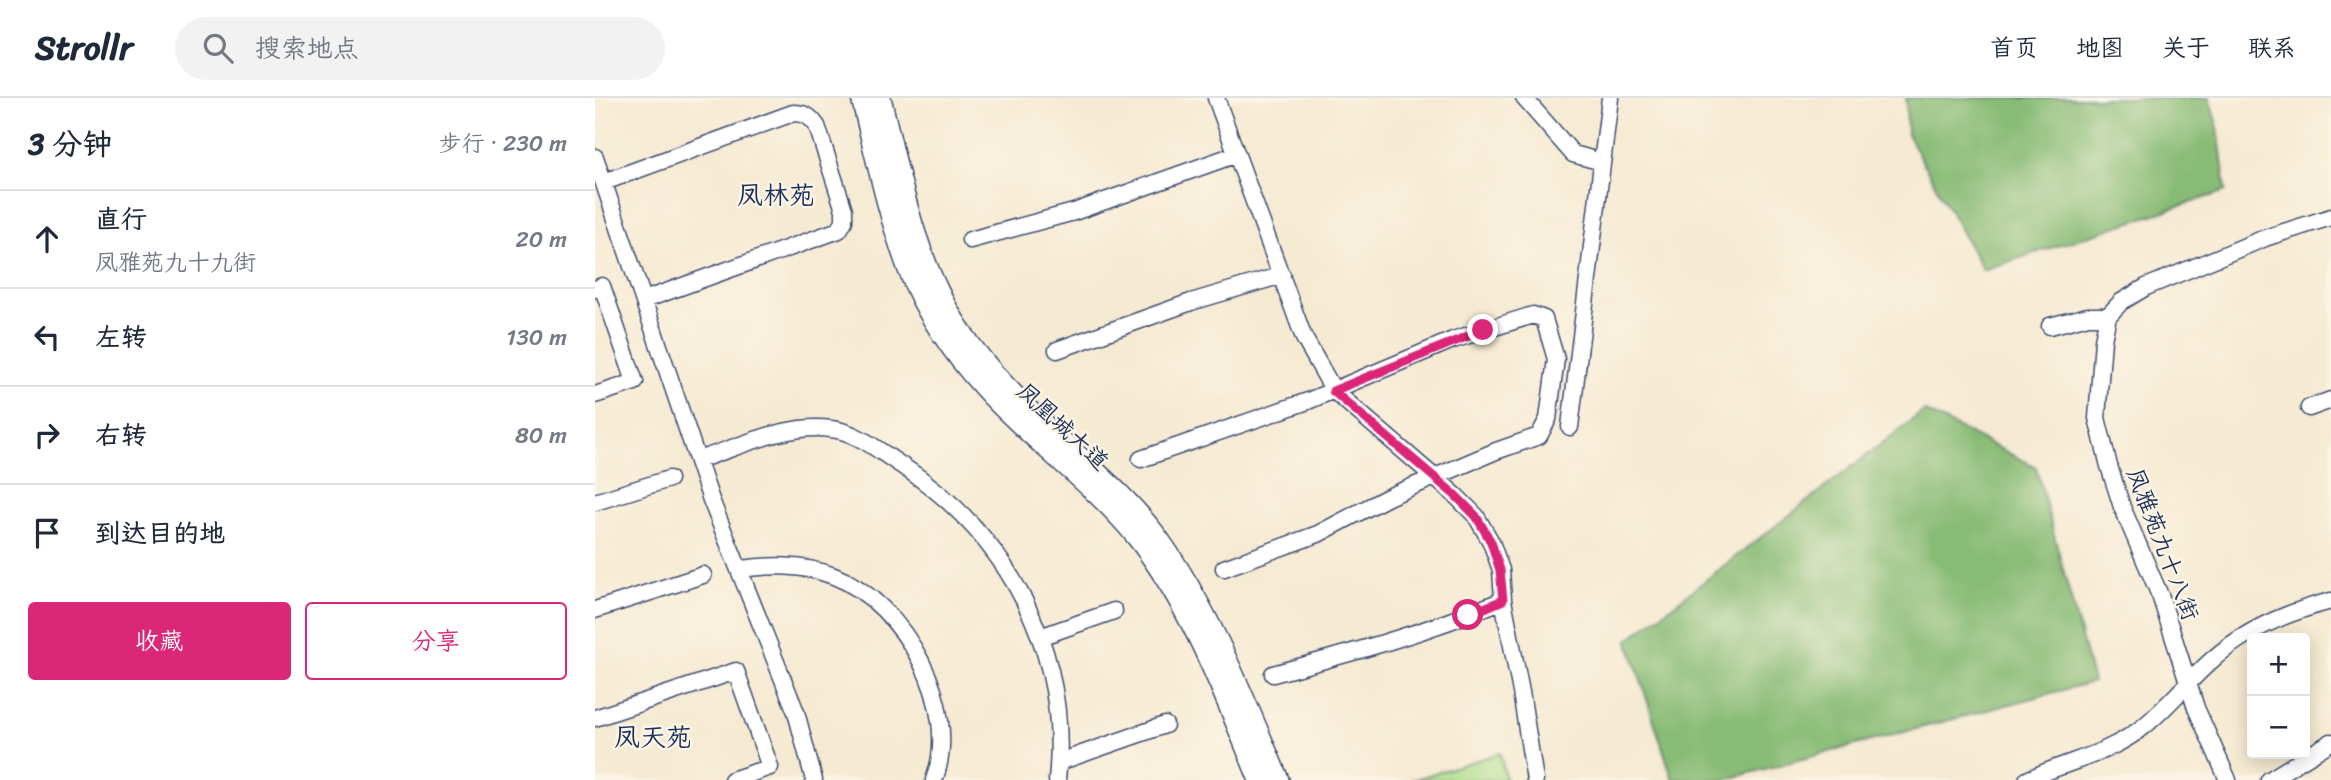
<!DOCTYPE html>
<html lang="zh">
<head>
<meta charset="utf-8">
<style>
	body { margin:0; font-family:Sriracha,"LXGW WenKai TC",sans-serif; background:#f2f2f3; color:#1f2937 }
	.controls { position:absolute; right:21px; bottom:21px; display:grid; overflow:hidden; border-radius:7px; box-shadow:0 4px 18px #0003 }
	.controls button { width:63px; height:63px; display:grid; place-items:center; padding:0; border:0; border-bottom:2px solid #e0e1e3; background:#fff; color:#1f2937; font:35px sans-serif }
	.stop { position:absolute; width:21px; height:21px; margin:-16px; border:5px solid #db2777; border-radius:50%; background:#fff }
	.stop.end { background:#db2777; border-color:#fff; box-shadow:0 2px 7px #0008 }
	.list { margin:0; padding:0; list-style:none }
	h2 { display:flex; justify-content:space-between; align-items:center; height:91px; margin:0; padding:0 28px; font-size:30px }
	h2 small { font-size:23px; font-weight:400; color:#747a83 }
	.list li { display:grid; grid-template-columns:46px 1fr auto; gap:21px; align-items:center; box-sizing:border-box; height:98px; padding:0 28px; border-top:2px solid #e0e1e3 }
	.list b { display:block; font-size:26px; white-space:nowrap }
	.list p { margin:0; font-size:23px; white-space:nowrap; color:#747a83 }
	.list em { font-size:23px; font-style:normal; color:#747a83 }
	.actions { display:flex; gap:14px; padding:21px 28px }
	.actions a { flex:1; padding:16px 0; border:2px solid #db2777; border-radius:7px; text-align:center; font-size:24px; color:#db2777 }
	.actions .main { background:#db2777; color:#fff }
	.icon { flex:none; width:38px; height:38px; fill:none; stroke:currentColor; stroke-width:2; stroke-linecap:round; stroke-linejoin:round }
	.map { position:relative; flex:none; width:1736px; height:682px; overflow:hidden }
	header { display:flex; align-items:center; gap:42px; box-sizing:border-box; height:98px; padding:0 35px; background:#fff; border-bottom:2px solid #e0e1e3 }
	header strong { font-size:33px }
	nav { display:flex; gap:38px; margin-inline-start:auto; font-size:24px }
	.search { width:490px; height:63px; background:#f2f2f3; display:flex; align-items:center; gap:18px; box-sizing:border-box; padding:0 24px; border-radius:38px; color:#747a83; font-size:26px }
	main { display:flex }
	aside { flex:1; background:#fff }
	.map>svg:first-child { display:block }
	.green { fill:#abdb89; stroke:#638574; stroke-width:2 }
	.forest { fill:#88bb75; stroke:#52756a; stroke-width:2 }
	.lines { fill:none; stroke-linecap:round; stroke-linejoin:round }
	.minor-casing { stroke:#3c4b6f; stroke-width:19 }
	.major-casing { stroke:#3c4b6f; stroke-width:24 }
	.minor { stroke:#fff; stroke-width:16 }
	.major { stroke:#fff; stroke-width:21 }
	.route { stroke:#db2777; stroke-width:9 }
	.labels { text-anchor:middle; stroke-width:5; stroke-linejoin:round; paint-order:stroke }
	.street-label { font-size:23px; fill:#1b2f5e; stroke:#fcf5e5 }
	.quarter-label { font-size:26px; fill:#1b2f5e; stroke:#fcf5e5 }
</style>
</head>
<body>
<header>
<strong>Strollr</strong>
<div class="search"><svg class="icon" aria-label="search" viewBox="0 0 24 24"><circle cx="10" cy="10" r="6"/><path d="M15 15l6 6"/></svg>搜索地点</div>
<nav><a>首页</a><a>地图</a><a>关于</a><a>联系</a></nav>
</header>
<main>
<aside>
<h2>3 分钟<small>步行 · 230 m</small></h2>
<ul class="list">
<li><svg class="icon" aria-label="ahead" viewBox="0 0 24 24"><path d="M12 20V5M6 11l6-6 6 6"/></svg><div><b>直行</b><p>凤雅苑九十九街</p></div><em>20 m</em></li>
<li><svg class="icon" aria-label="left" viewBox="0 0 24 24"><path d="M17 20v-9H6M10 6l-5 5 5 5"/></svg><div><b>左转</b></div><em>130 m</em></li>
<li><svg class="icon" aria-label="right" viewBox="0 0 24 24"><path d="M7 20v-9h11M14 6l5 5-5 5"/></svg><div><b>右转</b></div><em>80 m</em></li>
<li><svg class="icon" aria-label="arrive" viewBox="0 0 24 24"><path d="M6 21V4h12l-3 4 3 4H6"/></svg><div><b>到达目的地</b></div></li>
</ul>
<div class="actions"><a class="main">收藏</a><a>分享</a></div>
</aside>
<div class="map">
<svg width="1736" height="682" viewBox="0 0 1736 682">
	<rect width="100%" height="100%" fill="#fcf5e5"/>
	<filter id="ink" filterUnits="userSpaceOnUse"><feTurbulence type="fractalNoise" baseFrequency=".0143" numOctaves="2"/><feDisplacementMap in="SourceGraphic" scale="14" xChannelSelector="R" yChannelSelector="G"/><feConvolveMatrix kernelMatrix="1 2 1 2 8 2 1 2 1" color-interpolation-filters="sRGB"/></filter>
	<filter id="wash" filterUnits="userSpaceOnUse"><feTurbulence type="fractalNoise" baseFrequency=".00686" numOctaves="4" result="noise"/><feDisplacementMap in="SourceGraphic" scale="28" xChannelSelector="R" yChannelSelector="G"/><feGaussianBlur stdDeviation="1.57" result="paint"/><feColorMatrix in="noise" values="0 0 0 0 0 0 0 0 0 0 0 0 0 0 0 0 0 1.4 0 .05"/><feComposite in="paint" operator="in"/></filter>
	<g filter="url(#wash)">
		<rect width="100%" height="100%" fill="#f5ead2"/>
		<path class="green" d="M905,655l6,27h-94z"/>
		<path class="forest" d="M1311,0h303l9,30 8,63 -243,79 -76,-136z
			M1329,313l112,56 57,215 -370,98h-50l-45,-140z"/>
	</g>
	<g filter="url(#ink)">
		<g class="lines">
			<defs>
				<path id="minor" d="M621,0l88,240 30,53 121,104 21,21 15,26 10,28 2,30 18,92 14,88
					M929,0l49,56 29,8
					M0,59l116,343 85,212 18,68
					M9,84l189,-69c12,0 17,3 24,13l27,84v11l-5,9 -195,70
					M375,142l104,-28 163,-58
					M0,191l7,-3 33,96 -40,13
					M1455,228l38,-10h20
					M462,252l134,-48 91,-27
					M1714,310l22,-8
					M975,329l40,-329
					M546,361l167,-58 145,-61 80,-25 11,4 12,40 -8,60 -9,17 -43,15 -108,46 -70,37 -94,34
					M103,362c41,-13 89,-37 133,-31 27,3 48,22 70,36 107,70 169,186 156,315
					M0,404l74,-23
					M144,471c33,-4 63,-5 95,7 70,27 128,132 100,204
					M0,512l108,-35
					M445,539l74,-26
					M678,576c78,-21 156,-42 230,-74
					M0,620l141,-47 34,96 -38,13
					M464,664l106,-37
					M1432,682c40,-19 81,-25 116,-53 25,-20 45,-46 69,-67 33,-30 76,-48 119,-59
					M1633,682l-32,-72 -35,-110 -39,-91 -13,-41 -12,-48 6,-78 5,-24 13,-14 25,-15 119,-49 66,-21
					M1674,682l62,-38"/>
				<path id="major" d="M267,0c14,56 26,115 46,169 16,43 45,86 76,120 48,54 110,95 155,152 55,71 87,159 121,241
					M285,0c19,78 35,167 81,234 18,28 42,53 65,76 44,45 95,80 132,131 52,73 85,158 120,241"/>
			</defs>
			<use href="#minor" class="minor-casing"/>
			<use href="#major" class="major-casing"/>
			<use href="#minor" class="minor"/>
			<use href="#major" class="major"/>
		</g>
	</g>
	<g class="lines" filter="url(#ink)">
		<path class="route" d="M873,517l35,-15 -3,-30 -9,-28 -15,-26 -21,-21 -122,-104 150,-61"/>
	</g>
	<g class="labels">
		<g class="street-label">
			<text transform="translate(468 328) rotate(43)" y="8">凤凰城大道</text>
			<text transform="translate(1568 446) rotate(69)" y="8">凤雅苑九十八街</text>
		</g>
		<g class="quarter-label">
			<text x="181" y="106">凤林苑</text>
			<text x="58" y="648">凤天苑</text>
		</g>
	</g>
</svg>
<div class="controls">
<button>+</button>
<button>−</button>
</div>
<div class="stop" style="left:873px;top:517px"></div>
<div class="stop end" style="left:888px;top:232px"></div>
</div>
</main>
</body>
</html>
